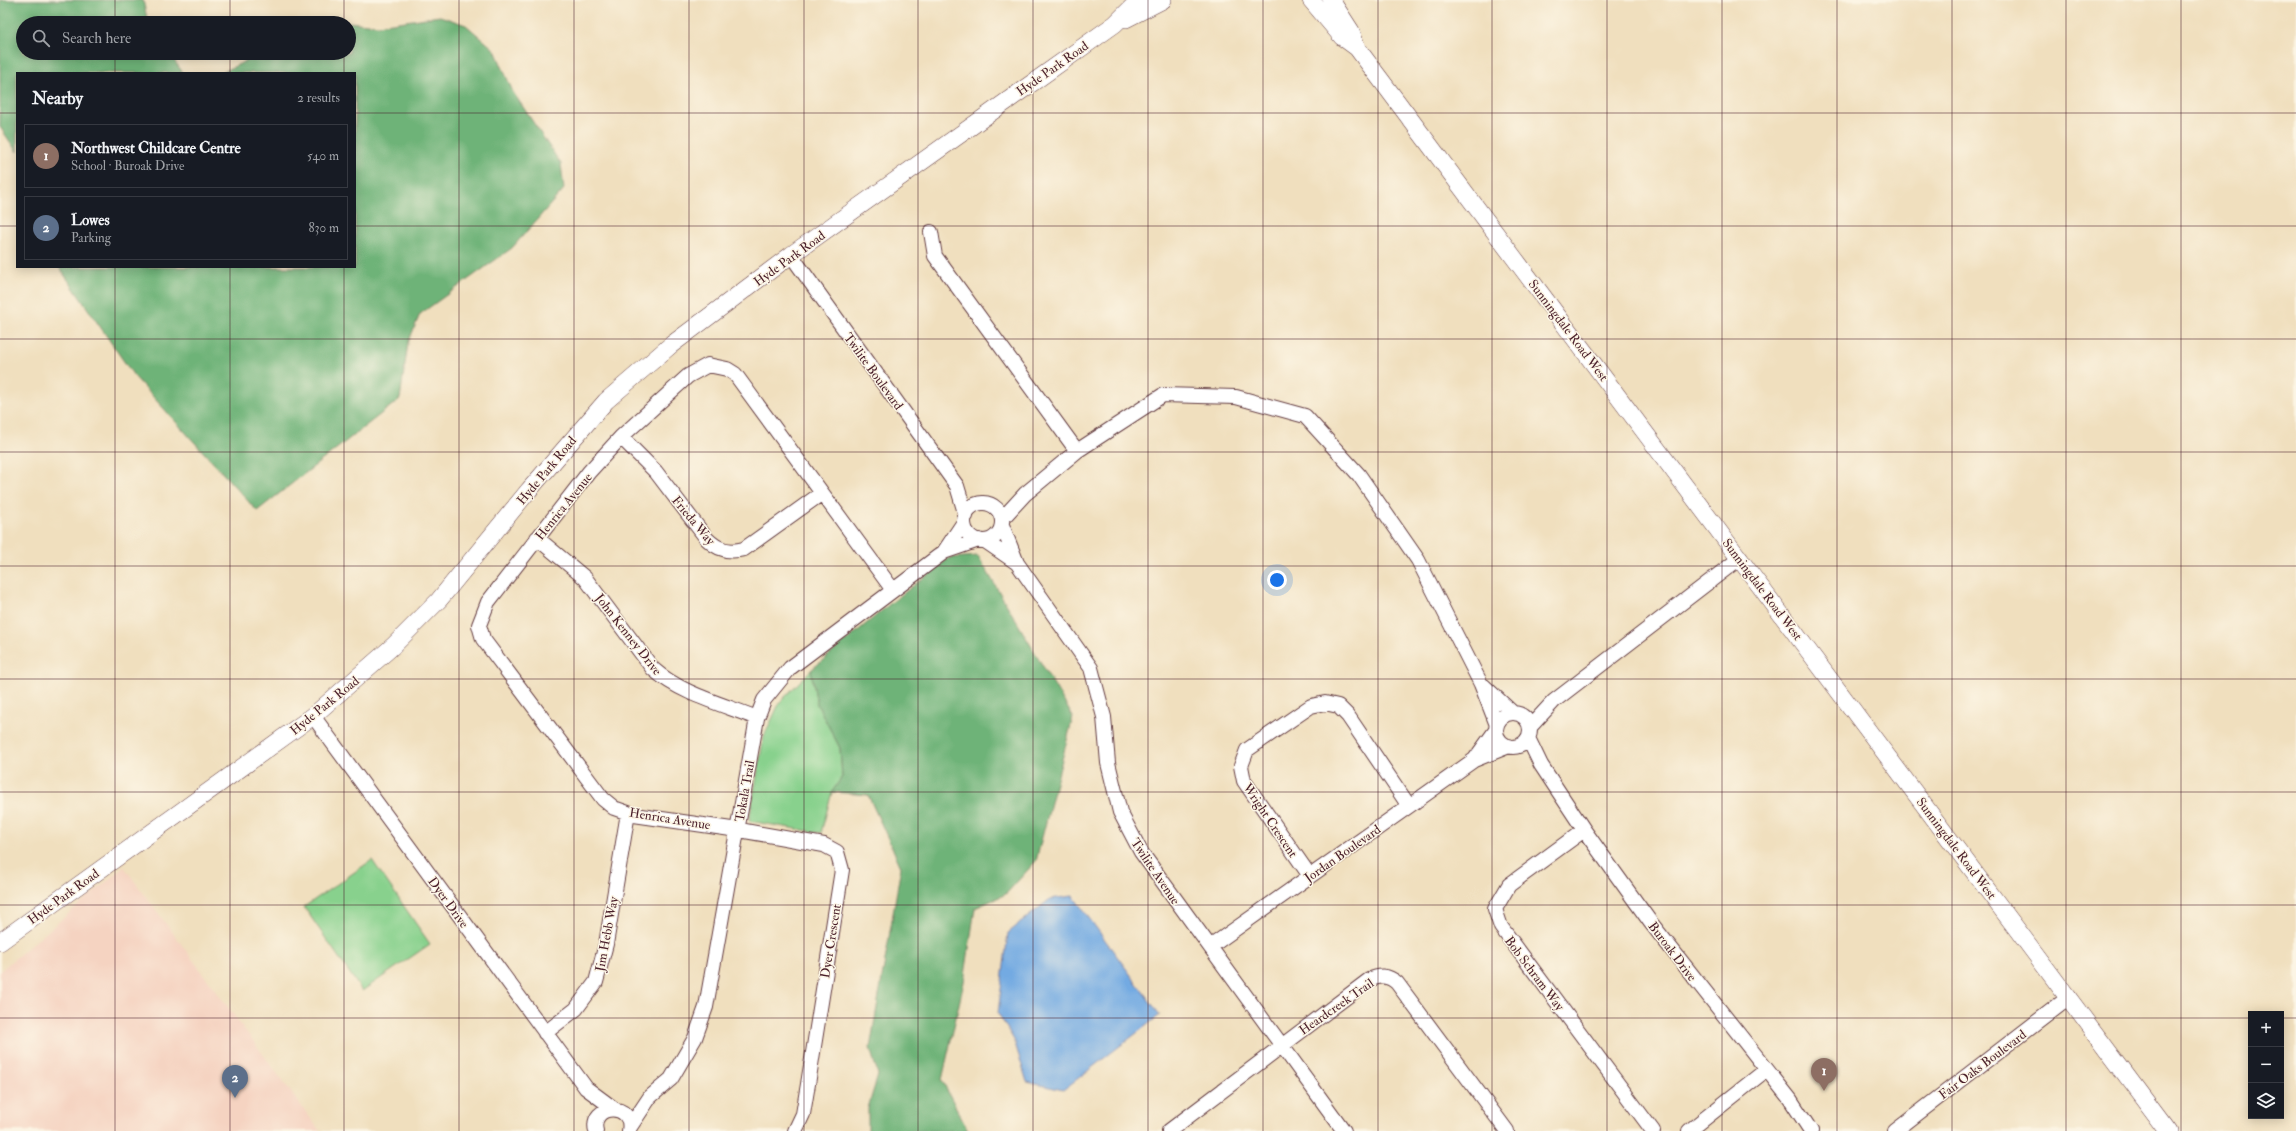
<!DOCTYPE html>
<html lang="en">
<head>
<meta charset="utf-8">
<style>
	body { margin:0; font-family:"IM FELL Double Pica",serif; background:#242831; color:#f1f3f6 }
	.controls { position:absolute; right:12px; bottom:12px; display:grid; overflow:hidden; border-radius:0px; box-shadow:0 2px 10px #0003 }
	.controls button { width:36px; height:36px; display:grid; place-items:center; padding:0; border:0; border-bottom:1px solid #363941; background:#171b24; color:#f1f3f6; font:20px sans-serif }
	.you { position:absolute; left:1277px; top:580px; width:14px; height:14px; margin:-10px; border:3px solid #fff; border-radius:50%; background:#1a73e8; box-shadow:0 0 0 6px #1a73e833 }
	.badge { display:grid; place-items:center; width:26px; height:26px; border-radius:50%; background:#db2777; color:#fff; font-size:13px; font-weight:700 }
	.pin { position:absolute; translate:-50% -33px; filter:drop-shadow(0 1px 2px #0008) }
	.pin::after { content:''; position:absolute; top:21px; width:14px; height:12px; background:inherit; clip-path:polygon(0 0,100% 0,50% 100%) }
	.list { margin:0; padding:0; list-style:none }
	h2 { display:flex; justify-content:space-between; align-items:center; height:52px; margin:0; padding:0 16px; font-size:17px }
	h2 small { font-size:13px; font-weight:400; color:#9ea1a6 }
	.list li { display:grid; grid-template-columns:26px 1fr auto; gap:12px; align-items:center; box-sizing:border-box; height:64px; margin:0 8px 8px; padding:0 8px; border:1px solid #363941; border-radius:0px }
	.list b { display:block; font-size:15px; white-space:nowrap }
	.list p { margin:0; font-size:13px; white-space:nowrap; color:#9ea1a6 }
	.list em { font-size:13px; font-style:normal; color:#9ea1a6 }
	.icon { flex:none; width:22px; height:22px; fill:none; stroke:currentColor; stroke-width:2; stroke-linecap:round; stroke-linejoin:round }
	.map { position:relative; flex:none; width:2296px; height:1131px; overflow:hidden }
	.search { position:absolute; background:#171b24; box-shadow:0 2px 10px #0003; left:16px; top:16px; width:340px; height:44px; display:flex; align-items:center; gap:10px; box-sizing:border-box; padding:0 14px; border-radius:22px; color:#9ea1a6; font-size:15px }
	.panel { position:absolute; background:#171b24; box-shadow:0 2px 10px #0003; left:16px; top:72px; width:340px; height:196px; border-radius:0px }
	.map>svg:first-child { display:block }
	.built { fill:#f5d3c1 }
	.green { fill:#88d18d; stroke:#69785c }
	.forest { fill:#6eb378; stroke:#5c6952 }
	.water { fill:#73aae2; stroke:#5e6486 }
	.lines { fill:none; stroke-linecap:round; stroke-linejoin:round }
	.minor-casing { stroke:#633c41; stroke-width:16 }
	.major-casing { stroke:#633c41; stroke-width:18 }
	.minor { stroke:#fff; stroke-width:14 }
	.major { stroke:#fff; stroke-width:17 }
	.grid { fill:none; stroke:#4a1f2b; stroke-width:1; stroke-opacity:0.55 }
	.labels { text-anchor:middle; stroke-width:3; stroke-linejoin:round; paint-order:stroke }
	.street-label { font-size:13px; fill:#4a1f2b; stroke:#fcf5e5 }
</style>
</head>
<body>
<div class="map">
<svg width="2296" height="1131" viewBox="0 0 2296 1131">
	<rect width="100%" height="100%" fill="#fcf5e5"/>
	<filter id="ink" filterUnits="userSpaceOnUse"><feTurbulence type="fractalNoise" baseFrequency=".025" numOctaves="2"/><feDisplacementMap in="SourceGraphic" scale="8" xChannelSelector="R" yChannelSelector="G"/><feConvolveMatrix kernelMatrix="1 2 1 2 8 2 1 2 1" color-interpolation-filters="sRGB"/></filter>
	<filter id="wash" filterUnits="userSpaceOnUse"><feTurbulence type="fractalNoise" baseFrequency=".012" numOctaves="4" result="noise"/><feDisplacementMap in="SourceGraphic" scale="16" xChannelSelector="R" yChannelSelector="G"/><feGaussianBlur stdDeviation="0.9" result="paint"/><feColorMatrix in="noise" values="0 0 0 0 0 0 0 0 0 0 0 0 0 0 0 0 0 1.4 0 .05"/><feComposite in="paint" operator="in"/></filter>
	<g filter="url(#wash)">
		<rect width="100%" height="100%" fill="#f0dfbe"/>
		<path class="built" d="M124,867l196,264h-320v-160z"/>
		<path class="green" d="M811,670l6,34 23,44 2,29 -10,15 -11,41 -72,-12 15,-85 16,-34z
			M372,860l58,84 -68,47 -58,-84z"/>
		<path class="forest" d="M0,0h143l5,23h-125v30h146l14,20h-166v79l-17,-25z
			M440,16l26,9 29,25 18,42 48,72 3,25 -52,59 -92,66 -12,29 -8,56 -143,112 -123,-135 -75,-109h296v-194h-134l41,-20h87v-30h-25l13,-2 41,4z
			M978,556l95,161 -37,144 -30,33 -31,14 -11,74 -22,98 26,51h-100v-23l10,-33 -8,-27 31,-181 -33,-72 -36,-3 10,-15 -2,-29 -23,-44 -6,-34 80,-67 58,-45z"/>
		<path class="water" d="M1073,896l87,119 -97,75 -36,-8 -13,-42 -16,-27 10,-80 42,-34z"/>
	</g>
	<g filter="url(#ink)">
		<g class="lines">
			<defs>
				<path id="minor" d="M931,232l4,24 142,195
					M791,255l166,231 9,30
					M621,437l35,35 51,67c11,11 22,14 37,10l78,-56
					M964 522a19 19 0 1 1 38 0a19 19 0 1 1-38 0Z
					M1002,519l23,-25 52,-43 86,-56 73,2 69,19 54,59 59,85 63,124 16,41
					M1002,525l15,38 74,105 13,49 4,46 12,49 21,40 203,279
					M537,538l48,40 68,91c28,25 69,35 104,49
					M985,541l32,22
					M944,552l20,-30
					M1483,685l30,28
					M1496 730a17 17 0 1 1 34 0a17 17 0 1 1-34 0Z
					M313,716l273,372 27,20
					M1530,727l24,-26 186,-143
					M1528,738l13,27 43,65 67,93 139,176 21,32
					M1475,759l21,-29
					M1584,830l-75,55 -14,24 6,18 152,204
					M1310,876l-66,-95 -3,-15 6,-16 64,-44 14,-3 13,3 10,10 61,90
					M1210,947l264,-187 35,-14
					M545,1033l31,-24 20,-27 10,-38 22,-131
					M630,1127l20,-30 21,-18 24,-41 11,-31 51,-289 7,-18 26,-32 154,-116 35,-12
					M596,1131c-7,-28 39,-29 33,0
					M795,1131l8,-17 5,-30 34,-214 -5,-18 -13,-7 -79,-14 -111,-16 -20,-7 -11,-9 -120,-160 -4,-14 9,-23 101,-130 32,-35 67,-61 20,-11 19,4 8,5 158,216
					M1169,1131l200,-151c11,-5 19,-5 28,3l110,148
					M1689,1131l77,-61
					M1895,1131l174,-134"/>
				<path id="major" d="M1311,0l31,37 15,11 811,1083
					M1331,0l20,31 5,14
					M1126,19l37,-19
					M0,942l313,-226 80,-70 46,-46 90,-110 77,-89 65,-56 120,-90 324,-231 24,-24"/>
			</defs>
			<use href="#minor" class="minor-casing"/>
			<use href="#major" class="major-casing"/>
			<use href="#minor" class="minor"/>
			<use href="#major" class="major"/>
		</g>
	</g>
	<path class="grid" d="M115,0v23M230,0v23M344,0v23M459,0v1131M574,0v1131M689,0v1131M804,0v1131M918,0v1131M1033,0v1131M1148,0v1131M1263,0v1131M1378,0v1131M1492,0v1131M1607,0v1131M1722,0v1131M1837,0v1131M1952,0v1131M2066,0v1131M2181,0v1131M115,53v20M230,53v20M344,53v20M0,113h17M355,113h1941M0,226h17M355,226h1941M115,267v864M230,267v864M344,267v864M0,339h2296M0,452h2296M0,566h2296M0,679h2296M0,792h2296M0,905h2296M0,1018h2251M2281,1018h15"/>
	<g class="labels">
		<g class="street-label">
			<text transform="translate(1052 68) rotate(-35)" y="5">Hyde Park Road</text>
			<text transform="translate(789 258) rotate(-36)" y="5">Hyde Park Road</text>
			<text transform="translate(1569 330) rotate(53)" y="5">Sunningdale Road West</text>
			<text transform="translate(874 371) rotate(54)" y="5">Twilite Boulevard</text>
			<text transform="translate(546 470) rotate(-50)" y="5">Hyde Park Road</text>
			<text transform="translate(563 506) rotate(-51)" y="5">Henrica Avenue</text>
			<text transform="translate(694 520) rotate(50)" y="5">Frieda Way</text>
			<text transform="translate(1763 589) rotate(53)" y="5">Sunningdale Road West</text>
			<text transform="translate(629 634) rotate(52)" y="5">John Kenney Drive</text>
			<text transform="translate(324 705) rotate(-39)" y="5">Hyde Park Road</text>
			<text transform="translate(744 791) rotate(-80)" y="5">Tokala Trail</text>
			<text transform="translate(670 818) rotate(9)" y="5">Henrica Avenue</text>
			<text transform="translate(1271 820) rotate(56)" y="5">Wright Crescent</text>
			<text transform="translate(1957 848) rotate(53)" y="5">Sunningdale Road West</text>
			<text transform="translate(1342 853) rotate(-35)" y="5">Jordan Boulevard</text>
			<text transform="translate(1156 871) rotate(56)" y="5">Twilite Avenue</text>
			<text transform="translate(63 896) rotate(-36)" y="5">Hyde Park Road</text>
			<text transform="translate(449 902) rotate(54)" y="5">Dyer Drive</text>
			<text transform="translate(606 934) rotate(-79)" y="5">Jim Hebb Way</text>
			<text transform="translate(830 941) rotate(-81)" y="5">Dyer Crescent</text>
			<text transform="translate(1673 951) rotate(53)" y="5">Buroak Drive</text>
			<text transform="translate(1535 973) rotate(53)" y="5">Bob Schram Way</text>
			<text transform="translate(1336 1006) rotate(-35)" y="5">Heardcreek Trail</text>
			<text transform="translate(1982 1064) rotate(-37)" y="5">Fair Oaks Boulevard</text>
		</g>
	</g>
</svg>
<div class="controls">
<button>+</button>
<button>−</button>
<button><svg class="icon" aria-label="layers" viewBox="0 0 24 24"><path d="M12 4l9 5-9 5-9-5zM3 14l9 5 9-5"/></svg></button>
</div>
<div class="you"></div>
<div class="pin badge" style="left:1824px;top:1091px;background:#8d6e63">1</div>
<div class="pin badge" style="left:235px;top:1098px;background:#5c6f8a">2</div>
<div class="search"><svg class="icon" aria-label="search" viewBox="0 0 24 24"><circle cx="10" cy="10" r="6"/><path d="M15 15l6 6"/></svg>Search here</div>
<section class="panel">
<h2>Nearby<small>2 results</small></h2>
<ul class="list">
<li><span class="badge" style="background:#8d6e63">1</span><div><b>Northwest Childcare Centre</b><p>School · Buroak Drive</p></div><em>540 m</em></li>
<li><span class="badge" style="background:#5c6f8a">2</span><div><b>Lowes</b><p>Parking</p></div><em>830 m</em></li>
</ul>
</section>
</div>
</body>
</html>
